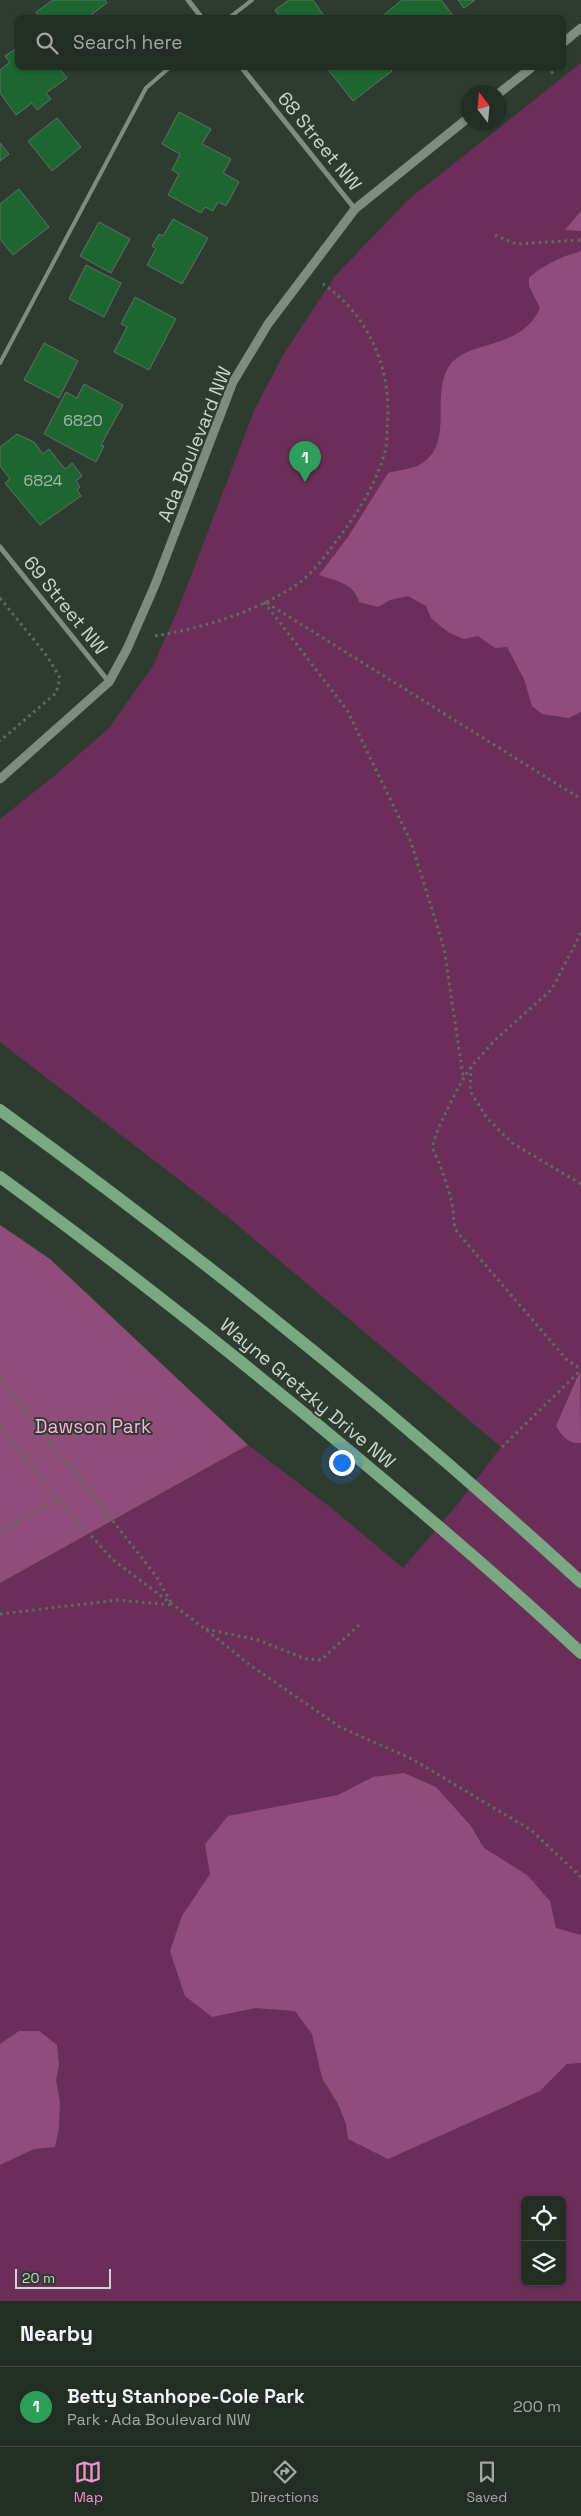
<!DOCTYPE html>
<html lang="en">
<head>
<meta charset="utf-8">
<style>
	body { margin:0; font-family:"Space Grotesk",sans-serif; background:#2e3931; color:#f1f3f6 }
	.controls { position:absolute; right:15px; bottom:15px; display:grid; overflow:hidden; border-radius:8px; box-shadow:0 1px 4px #0004 }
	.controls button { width:45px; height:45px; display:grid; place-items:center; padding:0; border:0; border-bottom:1px solid #3f4941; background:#222d24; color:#f1f3f6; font:25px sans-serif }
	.compass { position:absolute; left:461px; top:85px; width:45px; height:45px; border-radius:50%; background:#222d24; box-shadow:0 1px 4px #0004; rotate:344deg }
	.scale { position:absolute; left:15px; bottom:12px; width:96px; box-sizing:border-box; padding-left:5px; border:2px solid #cdd5ce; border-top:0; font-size:14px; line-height:18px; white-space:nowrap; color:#cdd5ce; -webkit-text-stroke:4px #2e3c30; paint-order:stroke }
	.you { position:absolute; left:341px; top:1462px; width:18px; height:18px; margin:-12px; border:4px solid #fff; border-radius:50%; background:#1a73e8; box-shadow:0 0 0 8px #1a73e833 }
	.badge { display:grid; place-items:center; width:32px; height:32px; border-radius:50%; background:#f591d2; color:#fff; font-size:16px; font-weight:700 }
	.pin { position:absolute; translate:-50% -41px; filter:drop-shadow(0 1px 2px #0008) }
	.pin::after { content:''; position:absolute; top:26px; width:18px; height:15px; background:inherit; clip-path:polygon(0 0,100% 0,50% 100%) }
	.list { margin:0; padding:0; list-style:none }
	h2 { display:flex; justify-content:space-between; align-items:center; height:65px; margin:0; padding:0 20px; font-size:21px }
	h2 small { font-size:16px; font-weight:400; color:#a2a8a6 }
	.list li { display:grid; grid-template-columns:32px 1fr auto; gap:15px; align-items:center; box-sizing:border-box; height:80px; padding:0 20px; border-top:1px solid #3f4941 }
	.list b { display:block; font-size:19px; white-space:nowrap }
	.list p { margin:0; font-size:16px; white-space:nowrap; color:#a2a8a6 }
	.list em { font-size:16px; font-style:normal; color:#a2a8a6 }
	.icon { flex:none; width:28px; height:28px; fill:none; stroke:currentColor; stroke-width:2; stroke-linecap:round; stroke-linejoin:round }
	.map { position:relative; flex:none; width:581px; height:2301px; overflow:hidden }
	.search { position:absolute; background:#222d24; box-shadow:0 1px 4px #0004; left:15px; right:15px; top:15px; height:55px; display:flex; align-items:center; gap:12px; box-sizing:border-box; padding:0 18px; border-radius:8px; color:#a2a8a6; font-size:19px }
	.sheet { height:145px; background:#222d24 }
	nav { display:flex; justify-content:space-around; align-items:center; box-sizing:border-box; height:70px; border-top:1px solid #3f4941; background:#222d24; font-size:14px; color:#a2a8a6 }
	nav a { display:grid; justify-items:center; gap:2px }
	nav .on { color:#f591d2 }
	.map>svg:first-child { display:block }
	.green { fill:#6b2e58; fill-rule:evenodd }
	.forest { fill:#914d7a }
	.building { fill:#1d6531; stroke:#627164 }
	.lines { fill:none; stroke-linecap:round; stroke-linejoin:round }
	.path { stroke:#5f6b61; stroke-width:3; stroke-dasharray:2.5 4; stroke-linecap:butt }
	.service { stroke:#7c8c7e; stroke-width:4 }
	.minor { stroke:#7c8c7e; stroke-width:5 }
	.tertiary { stroke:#7c8c7e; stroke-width:9 }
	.primary { stroke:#7aa882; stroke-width:12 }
	.labels { text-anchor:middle; stroke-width:4; stroke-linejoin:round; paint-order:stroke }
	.number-label { font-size:16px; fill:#a1b9a7 }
	.street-label { font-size:19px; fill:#cdd5ce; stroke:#2e3c30 }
	.park-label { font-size:19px; fill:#feb0e1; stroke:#2e3c30 }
</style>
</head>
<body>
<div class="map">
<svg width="581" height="2301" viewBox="0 0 581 2301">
	<rect width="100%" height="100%" fill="#2e3c30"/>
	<path class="green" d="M581,63v2238h-581v-718l248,-138 86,65 69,58 54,-63 44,-58 -272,-229 -229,-176v-223l53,-42 56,-49 44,-62 28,-64 73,-191 29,-56 52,-79 74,-77zM525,2200h37v82h-37z"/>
	<path class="forest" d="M581,211v20l-16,-1z
		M581,251v461l-12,6 -27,-4 -10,-8 -8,-27 -17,-32 -12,1 -17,-12 -14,3 -15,-6 -18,-15 -5,-12 -18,-10 -18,4 -12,7 -19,-5c-5,-19 -23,-21 -40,-27l29,-38 40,-64c10,-3 25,-4 33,-9 35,-21 8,-71 29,-99 19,-26 71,-14 90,-57l-11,-22v-8c15,-14 32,-21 52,-27z
		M0,1225l50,34 198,186 -248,138z
		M580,1371l1,72c-13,1 -19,-7 -25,-17z
		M404,1773l32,14 35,39 13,22 43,27 23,26 6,27 25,7v128l-14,1 -27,27 -152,68 -40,-20 -2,-15 -8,-20 -16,-26 -10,-44 -17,-23 -40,-3 -43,9 -27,-21 -15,-45 12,-35 28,-42 -5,-30 23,-28 110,-21 35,-18z
		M19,2031h20l18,14 2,20 -3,15 4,22 -1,26 -4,19 -21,2 -34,16v-121z"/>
	<path class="building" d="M53,0h52l2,3 -15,11 2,4h-54l-4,-6z
		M289,0h24l11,16 -43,2 -6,-8z
		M402,0h39l14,18h-75z
		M458,0h17l-11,8z
		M18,47v21h41l8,10 -21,15 5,6 -14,11 -5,-7 -16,12 -16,-22v-23l10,-8 -5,-6z
		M327,68h62l3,3 -39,30z
		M179,112l32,17 -9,15 29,15 -8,14 16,9 -13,24 -8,-4 -5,9 -8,-4 -4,6 -33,-18 11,-21 -7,-4 8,-16 -18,-10z
		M57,118l24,29 -29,24 -24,-30z
		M0,143l9,11 -9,7z
		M19,189l30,38 -36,28 -13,-16v-35z
		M173,219l35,19 -26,46 -35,-19 9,-16 -4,-3 7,-12 4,2z
		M99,222l31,17 -19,34 -31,-17z
		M86,265l35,18 -17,34 -35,-18z
		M135,297l41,22 -27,51 -35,-18 13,-25 -6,-3z
		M44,343l34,18 -19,37 -35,-18z
		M84,384l39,21 -22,40 3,1 -8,16 -52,-28 22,-42 11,6z
		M17,434l17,8 9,12 6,-5 16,20 7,-6 10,13 -6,5 4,6 -3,3 4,6 -41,29 -35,-42 5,-4 -10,-13v-19z"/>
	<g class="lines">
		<path class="path" d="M551,73l8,-5
			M495,235l21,9 65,-4
			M0,598l47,58 13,22 -4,15 -56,48
			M264,602l83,108 64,132 33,106 19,128
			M267,603l314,196
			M155,636c46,-8 95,-22 135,-47 19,-11 34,-31 47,-49 20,-26 38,-54 47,-85 3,-9 3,-18 3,-27 6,-56 -17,-112 -64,-144
			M581,933l-29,56 -58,52 -23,26 -1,24 17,27 25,25 69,41
			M471,1067c-7,8 -39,69 -38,80 0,5 5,13 7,18 5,15 11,30 13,45 1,9 0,14 4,22l110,128 14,9
			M0,1378l135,171 21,27 16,28
			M0,1426l58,73 54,60 93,70 45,36 90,62 72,32 119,71 50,47
			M502,1447l79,-77
			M0,1532l58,-33
			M0,1614l118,-14 54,5
			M206,1629l52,11 48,19 15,1 38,-35"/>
		<path class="service" d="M229,18l23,-18
			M0,363l146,-275 23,-20"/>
		<path class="minor" d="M188,0l14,18
			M242,68l113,141
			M0,547l109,135"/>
		<path class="tertiary" d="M564,42l17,-14
			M498,94l33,-26
			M0,779l109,-97 18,-33 28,-64 78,-203 35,-58 87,-115 113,-91"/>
		<path class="primary" d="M0,1110c202,147 397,303 581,472
			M0,1177c125,91 246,187 365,287 74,62 146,123 216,189"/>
	</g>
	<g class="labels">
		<g class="number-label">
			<text x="83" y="426">6820</text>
			<text x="43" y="486">6824</text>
		</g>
		<g class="street-label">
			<text transform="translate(320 141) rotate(51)" y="7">68 Street NW</text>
			<text transform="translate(194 444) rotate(-68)" y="7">Ada Boulevard NW</text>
			<text transform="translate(66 605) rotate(51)" y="7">69 Street NW</text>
			<text transform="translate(308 1393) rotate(40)" y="7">Wayne Gretzky Drive NW</text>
		</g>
		<g class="park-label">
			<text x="93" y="1433">Dawson Park</text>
		</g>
	</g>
</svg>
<div class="controls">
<button><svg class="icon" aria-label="locate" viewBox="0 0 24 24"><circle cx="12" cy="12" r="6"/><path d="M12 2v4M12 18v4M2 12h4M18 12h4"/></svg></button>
<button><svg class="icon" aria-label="layers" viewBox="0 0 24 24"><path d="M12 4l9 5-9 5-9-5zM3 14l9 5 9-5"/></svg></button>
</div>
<svg class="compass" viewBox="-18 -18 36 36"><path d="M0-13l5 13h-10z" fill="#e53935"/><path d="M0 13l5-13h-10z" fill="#a2a8a6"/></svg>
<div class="scale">20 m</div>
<div class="you"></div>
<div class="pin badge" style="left:305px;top:482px;background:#2e9e5b">1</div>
<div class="search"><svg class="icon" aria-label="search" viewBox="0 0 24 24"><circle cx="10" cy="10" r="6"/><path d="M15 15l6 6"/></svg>Search here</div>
</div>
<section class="sheet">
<h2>Nearby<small></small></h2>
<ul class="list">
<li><span class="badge" style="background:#2e9e5b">1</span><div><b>Betty Stanhope-Cole Park</b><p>Park · Ada Boulevard NW</p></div><em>200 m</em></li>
</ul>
</section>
<nav>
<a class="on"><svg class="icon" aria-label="map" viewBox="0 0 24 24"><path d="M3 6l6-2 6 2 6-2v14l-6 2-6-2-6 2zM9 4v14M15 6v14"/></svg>Map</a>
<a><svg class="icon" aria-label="directions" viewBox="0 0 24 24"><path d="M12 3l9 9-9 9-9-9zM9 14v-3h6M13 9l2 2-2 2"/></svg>Directions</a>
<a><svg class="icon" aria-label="saved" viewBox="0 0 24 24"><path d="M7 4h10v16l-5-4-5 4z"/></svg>Saved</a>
</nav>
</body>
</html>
